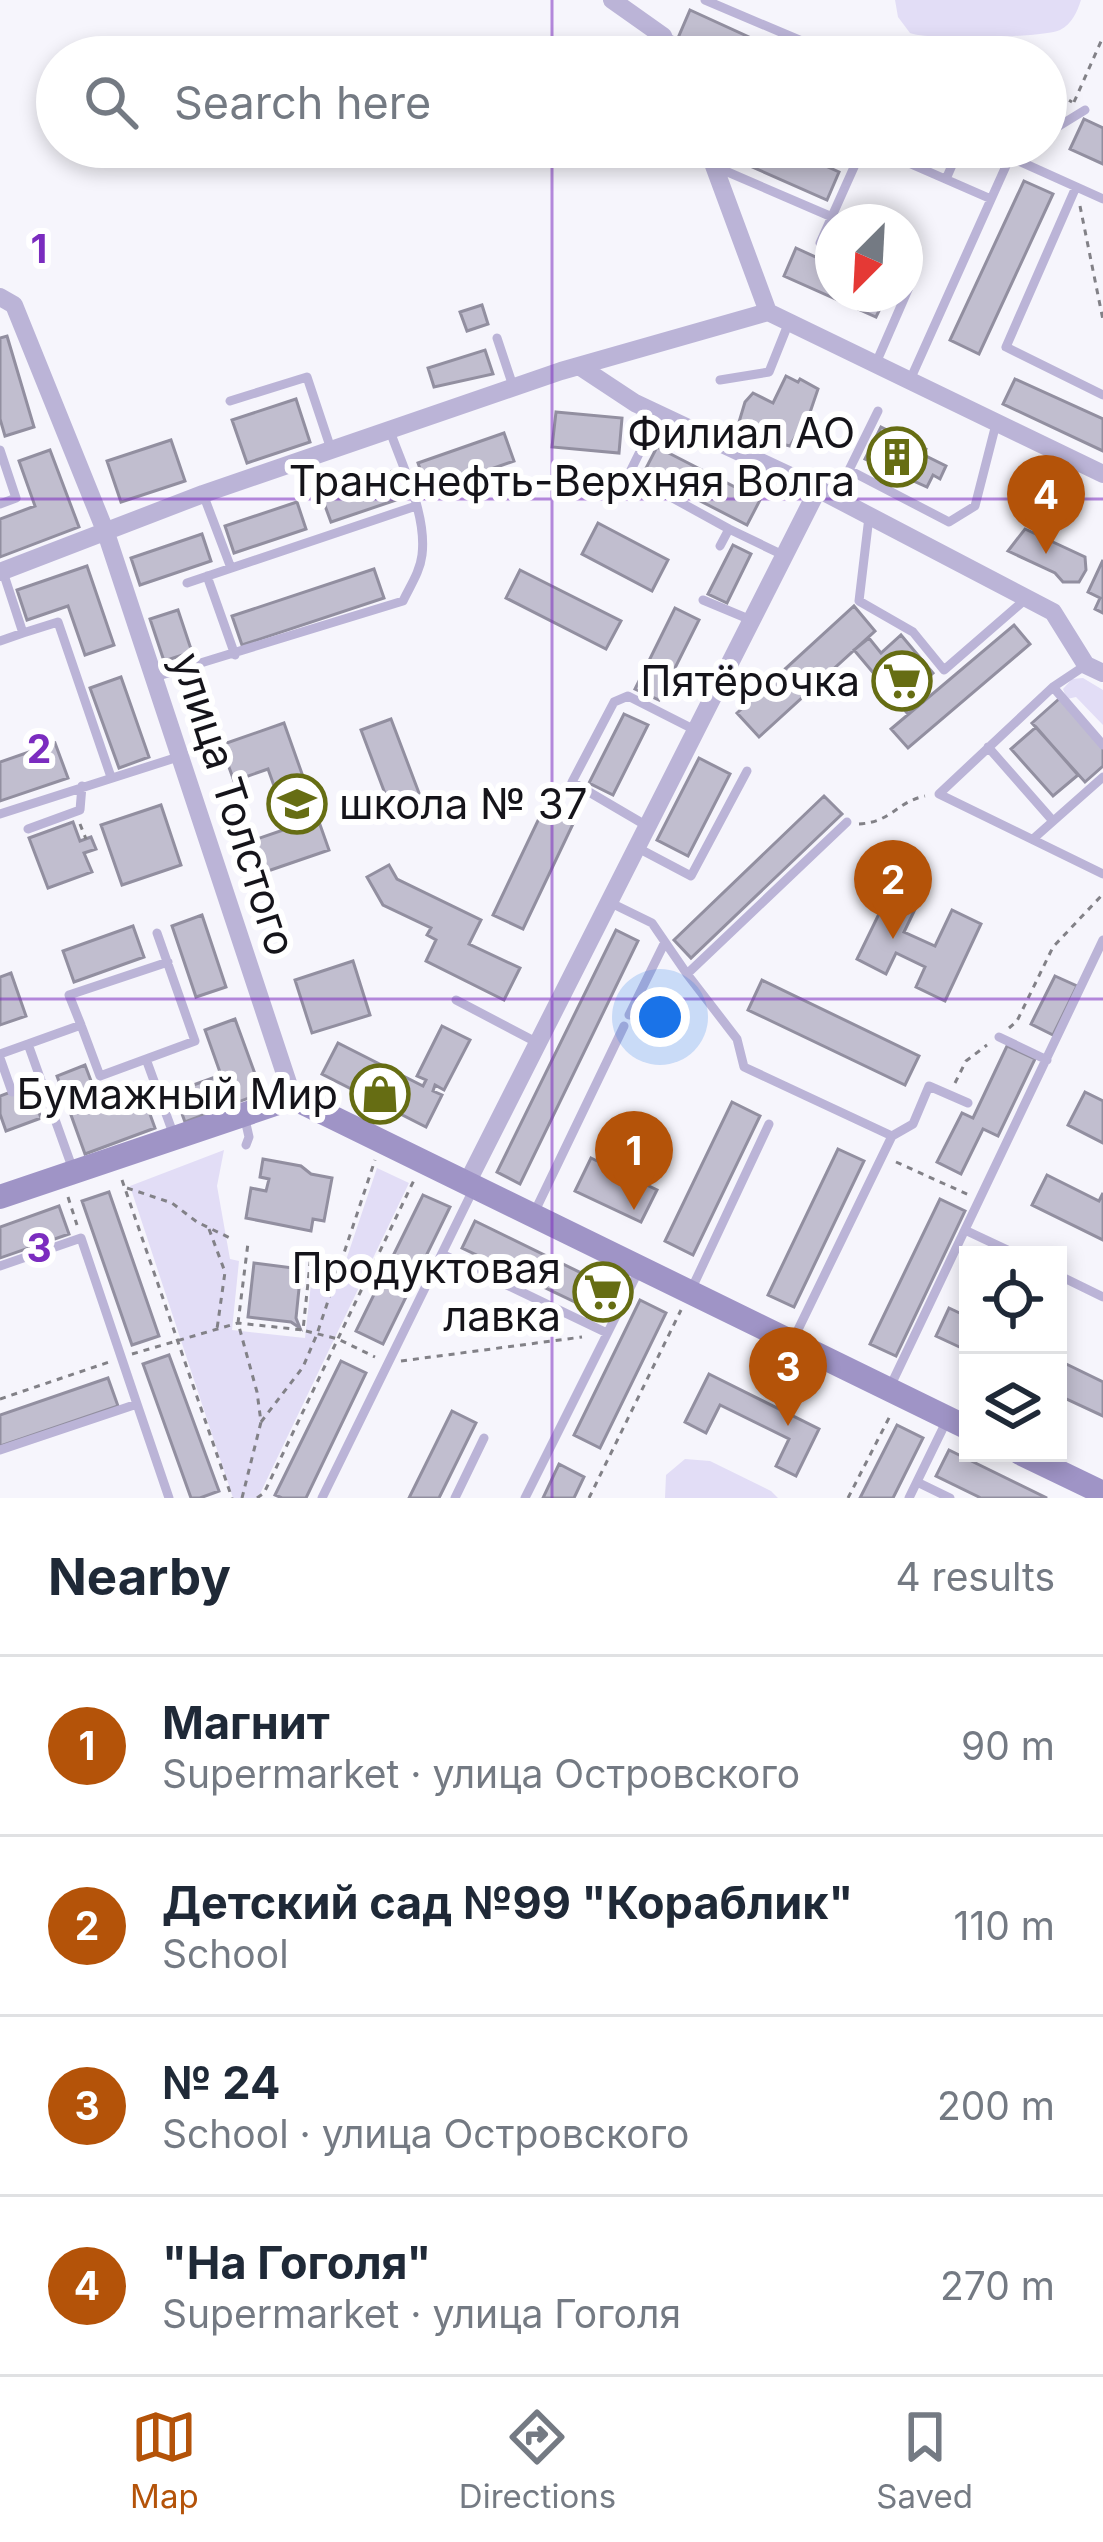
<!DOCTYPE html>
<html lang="en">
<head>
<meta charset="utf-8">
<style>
	body { margin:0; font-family:Inter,sans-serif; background:#f2f2f3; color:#1f2937 }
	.controls { position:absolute; right:36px; bottom:36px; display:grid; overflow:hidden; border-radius:0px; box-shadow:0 6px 18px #0003 }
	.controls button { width:108px; height:108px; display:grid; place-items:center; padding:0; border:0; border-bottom:3px solid #e0e1e3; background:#fff; color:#1f2937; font:60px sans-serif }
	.compass { position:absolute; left:815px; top:204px; width:108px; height:108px; border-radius:50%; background:#fff; box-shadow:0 6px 18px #0003; rotate:204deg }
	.you { position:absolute; left:660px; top:1017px; width:42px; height:42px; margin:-30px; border:9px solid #fff; border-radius:50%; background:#1a73e8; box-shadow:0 0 0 18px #1a73e833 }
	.badge { display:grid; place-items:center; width:78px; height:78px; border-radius:50%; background:#b45309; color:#fff; font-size:39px; font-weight:700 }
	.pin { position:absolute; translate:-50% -99px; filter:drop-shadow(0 3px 6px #0008) }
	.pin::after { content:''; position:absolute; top:63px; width:42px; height:36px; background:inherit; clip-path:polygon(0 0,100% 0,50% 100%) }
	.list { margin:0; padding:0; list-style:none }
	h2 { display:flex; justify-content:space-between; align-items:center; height:156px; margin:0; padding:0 48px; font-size:51px }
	h2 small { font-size:39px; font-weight:400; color:#747a83 }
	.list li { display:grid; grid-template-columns:78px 1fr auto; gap:36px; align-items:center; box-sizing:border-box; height:180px; padding:0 48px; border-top:3px solid #e0e1e3 }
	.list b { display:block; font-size:45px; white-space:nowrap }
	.list p { margin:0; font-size:39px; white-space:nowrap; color:#747a83 }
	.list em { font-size:39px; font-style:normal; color:#747a83 }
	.icon { flex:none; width:66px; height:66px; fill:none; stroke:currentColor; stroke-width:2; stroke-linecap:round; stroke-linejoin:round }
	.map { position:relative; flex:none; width:1103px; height:1498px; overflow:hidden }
	.search { position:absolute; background:#fff; box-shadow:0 6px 18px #0003; left:36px; right:36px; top:36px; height:132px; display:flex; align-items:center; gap:30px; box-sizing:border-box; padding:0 42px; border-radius:66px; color:#747a83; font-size:45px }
	.sheet { height:876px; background:#fff }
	nav { display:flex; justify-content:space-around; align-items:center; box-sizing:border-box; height:168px; border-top:3px solid #e0e1e3; background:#fff; font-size:33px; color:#747a83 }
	nav a { display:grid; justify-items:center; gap:6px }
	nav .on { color:#b45309 }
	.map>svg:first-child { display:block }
	.green { fill:#e2ddf6 }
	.building { fill:#c1becf; stroke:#928fa0; stroke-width:3 }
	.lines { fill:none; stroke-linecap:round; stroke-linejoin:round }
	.path { stroke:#828187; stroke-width:3; stroke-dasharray:6 6; stroke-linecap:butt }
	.lane { stroke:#bbb4d7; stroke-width:9 }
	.street { stroke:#bbb4d7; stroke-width:18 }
	.secondary { stroke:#9f94c6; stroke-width:24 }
	.grid { fill:none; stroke:#7b2cbf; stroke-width:3; stroke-opacity:0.55 }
	.labels { text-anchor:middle; stroke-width:12; stroke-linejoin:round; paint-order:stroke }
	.poi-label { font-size:42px; fill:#15141a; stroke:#fff; text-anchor:end }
	.street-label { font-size:42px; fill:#15141a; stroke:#fff }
	.grid-label { font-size:39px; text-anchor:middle; font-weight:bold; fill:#7b2cbf; stroke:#fff; stroke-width:12; stroke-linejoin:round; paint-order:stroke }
</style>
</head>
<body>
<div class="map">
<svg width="1103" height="1498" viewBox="0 0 1103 1498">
	<rect width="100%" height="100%" fill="#f6f5fc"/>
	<path class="green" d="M895,0h186c-4,12 -9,24 -21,30 -17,8 -134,10 -150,3l-12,-16z
		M1083,678l20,12v35l-27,-28 -9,2 -4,-10 9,-10z
		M224,1150l-7,36 13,73 9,2 -7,69 73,8 7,-63 28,3 37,-110 32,15 -151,315h-25l-103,-312z
		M685,1459l25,2 61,30 7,7h-113l1,-23z"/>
	<path class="building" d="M690,10l92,42 -2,5h-60l-42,-19z
		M1084,119l19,9v36l-33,-15z
		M739,147h44l56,25 -12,28 -93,-41z
		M1024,181l29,13 -74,160 -29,-14z
		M796,248l37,17v29h54l-11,23 -92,-41z
		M482,305l6,19 -21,7 -7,-19z
		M7,336l27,91 -29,9 -5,-17v-81z
		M485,350l8,24 -59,13 -6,-19z
		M786,376l12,6 2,-3 18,10 -14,41 -4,-1 -10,17 -21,-5 -30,-19 6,-20 8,-9 20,10z
		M1015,379l88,40v32l-100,-47z
		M296,399l14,43 -63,21 -15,-43z
		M556,412l66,6 -3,35 -67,-6z
		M881,427l45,22 -2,6 22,11 -6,13 -7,-4 -6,12 -62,-28z
		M504,433l10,28 -86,30 -10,-28z
		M171,440l14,41 -64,21 -14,-41z
		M657,447l103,53 -13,25 -103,-53z
		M50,450l29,77 -79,30v-38l35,-13 -16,-45z
		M393,471l9,27 -71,24 -10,-27z
		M297,502l9,27 -72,24 -9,-27z
		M598,523l70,37 -16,31 -70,-37z
		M1025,529l60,28 1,13 -7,12h-16l-8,-9 -47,-22z
		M202,534l9,27 -71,24 -9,-27z
		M733,545l18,9 -24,49 -19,-9z
		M1103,560v53l-8,-4 5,-11 -12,-6z
		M87,566l27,79 -29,10 -17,-49 -41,14 -10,-30z
		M374,569l10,29 -142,47 -10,-29z
		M520,570l101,51 -15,28 -100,-51z
		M854,606l21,25 -116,106 -22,-24z
		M675,608l24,12 -40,80 -24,-11z
		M178,610l14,42 -28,9 -14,-42z
		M1014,625l16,19 -122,104 -17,-19z
		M901,635l32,38 -19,16 9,12 -15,13 -54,-64 15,-12 12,15z
		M121,677l28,80 -30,11 -29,-80z
		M1060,698l43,48v20l-18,16 -53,-59z
		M624,714l24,11 -35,70 -24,-12z
		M391,719l28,74 -30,11 -28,-74z
		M284,723l45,127 -67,23 -11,-32 38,-13 -21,-59 -34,12 -13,-36z
		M1036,727l42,48 -25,21 -42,-47z
		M55,743l13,35 -68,23v-39z
		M699,758l31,16 -42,82 -31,-16z
		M824,796l18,18 -151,144 -17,-18z
		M161,805l20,60 -59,20 -21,-60z
		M543,810l30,14 -50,105 -30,-14z
		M73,822l7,19 11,-4 5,12 -12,4 8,19 -44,16 -19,-50z
		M389,865l8,14 84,41 -12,24 51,24 -16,32 -78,-39 10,-21 -9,-5 4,-7 -48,-23 -16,-28z
		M893,885l27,14 -16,33 31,14 17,-36 29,14 -36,77 -29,-14 9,-20 -29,-14 -10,21 -29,-15z
		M202,915l24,72 -30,10 -24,-71z
		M133,926l11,31 -70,25 -11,-31z
		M616,930l22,11 -118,243 -23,-12z
		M353,961l17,54 -58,18 -17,-53z
		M11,973l15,43 -26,9v-48z
		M1055,976l22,10 -24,49 -22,-11z
		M762,980l157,76 -14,29 -157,-75z
		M235,1019l27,74 -77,29 -11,-30 47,-17 -16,-45z
		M442,1026l28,14 -26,50 -9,-5 -2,6 9,4 -16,32 -104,-53 16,-31 85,43 3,-6 -9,-4z
		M1007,1046l28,13 -37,77 -15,-7 -22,45 -24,-12 25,-49 11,5z
		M85,1065l17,45 41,-15 12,33 -70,26 -28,-78z
		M29,1085l12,33 -35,13 -6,-17v-18z
		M1085,1092l18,9v42l-35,-18z
		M732,1102l28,14 -67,139 -28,-14z
		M838,1149l26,12 -70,146 -26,-12z
		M591,1158l66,32 -16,32 -66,-31z
		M263,1159l38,7 10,8 21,4 -8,43 -11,-2 -2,12 -65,-13 5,-30 15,3 3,-12 -9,-2z
		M1047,1175l52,26 4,-8v47l-71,-35z
		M109,1192l50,144 -27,9 -50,-144z
		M423,1195l27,12 -67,137 -27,-13z
		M940,1199l25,12 -69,145 -26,-12z
		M59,1206l10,28 -69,24v-31z
		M475,1221l137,67 -12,26 -138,-66z
		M254,1263l47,6 -5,49 4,10 -9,-6 -43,-5z
		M640,1300l26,13 -66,135 -26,-13z
		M949,1308l19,9v34l-32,-15z
		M169,1355l50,136 -19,7h-9l-48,-134z
		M1058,1360l45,22v34l-45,-21z
		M341,1361l25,12 -60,125h-24l-7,-3z
		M709,1374l110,55 -23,47 -20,-10 13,-27 -69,-34 -14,28 -21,-11z
		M108,1378l10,28 -118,40v-31z
		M452,1411l24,12 -37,75h-30z
		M897,1425l26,13 -30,60h-33z
		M949,1450l98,48h-66l-45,-22z
		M559,1464l25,13 -10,21h-31z"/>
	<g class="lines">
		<path class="path" d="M941,43l4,14
			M814,52l28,5
			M998,57l1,-16
			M1046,83l17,14
			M1046,96l18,1 8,5
			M1074,102l29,-65
			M1080,206l23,114
			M80,824l6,15
			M859,824c33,-2 37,-22 66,-28
			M1009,1028l8,-7 36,-74 50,-53
			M955,1083l11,-22 21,-16
			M896,1162l73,33
			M122,1180l110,318
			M127,1188l45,15 25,19 33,16
			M68,1197l9,28
			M209,1229l16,43 -8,57
			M306,1331l32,8 37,18
			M132,1354l106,-31 65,7 8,-76
			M401,1361l181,-24
			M0,1399l112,-38
			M261,1422l42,-55 14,-33 58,-174
			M242,1498l19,-76 -4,-30 -19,-69 10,-80
			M257,1498l7,-5 151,-315
			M589,1498l92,-188
			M848,1498l43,-84"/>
		<path class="lane" d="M705,0l99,42 -7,15
			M667,38l45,19
			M1046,134l39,-24
			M872,147l119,52
			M1010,157l16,-10
			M716,167l116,50
			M946,179l14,-32
			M1076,187l-70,160 97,48
			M833,249l-13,-6 43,-96
			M497,338l17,51
			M876,363l34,-78 -5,-2
			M720,380l49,-8 20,-50
			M910,380l100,-223 93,42
			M230,401l77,-24 24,72
			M878,411l-29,59 100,52 26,-16 21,-82
			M658,415l-29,59 100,55
			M0,450l16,48 -16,6
			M203,494l28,74
			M869,517l-10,84 54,31 31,38 83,-72
			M720,546l9,-17 54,26
			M3,572l20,61 35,-11 53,155
			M207,576l28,79
			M187,583l229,-77
			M703,600l48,20
			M0,641l23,-8
			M1086,665l-33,22 -114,107 164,80
			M155,677l248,-76c7,-15 17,-29 19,-46 5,-40 -19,-87 -32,-124
			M1053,687l50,58
			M988,747l65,74
			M0,814l178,-57
			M647,826l-75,-44 42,-80 14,-6 67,34
			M28,829l52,-19 2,-24
			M1033,839l70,-62
			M636,847l55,29 56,-105
			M609,902l43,21 35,51 160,-152
			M687,974l50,65 7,28 148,69 -100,206
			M456,1000l80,42
			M629,1015l36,-73
			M81,1025l-12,-30 99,-33
			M999,1037l48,23
			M28,1044l53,-19 19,51 95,-35 -38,-108
			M0,1054l28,-10 44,123
			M0,1058l12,34
			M146,1059l27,74
			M244,1115l5,22 -3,8
			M892,1136l21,-12 16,-38 39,17
			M535,1211l89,-185
			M967,1231l51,24
			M442,1254l165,79
			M0,1266l81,-28 56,166
			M1058,1275l45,22
			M692,1288l77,-164
			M889,1389l214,-449
			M0,1450l137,-46 32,94
			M917,1482l33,16
			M322,1498l151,-308
			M455,1498l29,-60
			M525,1498l115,-230
			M909,1498l37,-76"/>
		<path class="street" d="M612,0l51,36 8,21
			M707,147l61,165
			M0,297l14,8 92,228 187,565
			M579,366l56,37 183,86 235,123 33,53 17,8
			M0,572l203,-78 358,-123 207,-59 335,162
			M467,1183l351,-694"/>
		<path class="secondary" d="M0,1197l293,-99 675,330
			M1020,1453l83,40"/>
	</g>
	<path class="grid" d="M552,0v57M552,147v1351M0,499h1103M0,999h1103"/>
	<defs>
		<symbol id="building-ring" viewBox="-11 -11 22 22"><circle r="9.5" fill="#fff" stroke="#666d13" stroke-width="1.5"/><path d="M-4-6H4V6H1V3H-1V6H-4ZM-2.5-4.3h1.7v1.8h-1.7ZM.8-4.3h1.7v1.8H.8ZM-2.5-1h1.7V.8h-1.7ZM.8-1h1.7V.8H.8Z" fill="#666d13"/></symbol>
		<symbol id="supermarket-ring" viewBox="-11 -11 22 22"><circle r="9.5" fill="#fff" stroke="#666d13" stroke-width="1.5"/><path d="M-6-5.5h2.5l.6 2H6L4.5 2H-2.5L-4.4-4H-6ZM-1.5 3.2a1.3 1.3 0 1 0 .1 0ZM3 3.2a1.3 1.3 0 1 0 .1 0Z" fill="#666d13"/></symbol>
		<symbol id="school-ring" viewBox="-11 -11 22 22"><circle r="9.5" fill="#fff" stroke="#666d13" stroke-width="1.5"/><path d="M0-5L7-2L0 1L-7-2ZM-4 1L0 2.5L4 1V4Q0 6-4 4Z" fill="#666d13"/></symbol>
		<symbol id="shop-ring" viewBox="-11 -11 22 22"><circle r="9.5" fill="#fff" stroke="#666d13" stroke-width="1.5"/><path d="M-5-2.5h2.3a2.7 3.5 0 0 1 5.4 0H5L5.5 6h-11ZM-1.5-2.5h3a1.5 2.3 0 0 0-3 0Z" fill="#666d13"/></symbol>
	</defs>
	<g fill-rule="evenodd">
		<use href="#building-ring" x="864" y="424" width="66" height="66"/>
		<use href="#supermarket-ring" x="869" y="648" width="66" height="66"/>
		<use href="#school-ring" x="264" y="771" width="66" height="66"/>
		<use href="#shop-ring" x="347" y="1061" width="66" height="66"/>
		<use href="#supermarket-ring" x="570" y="1259" width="66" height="66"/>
	</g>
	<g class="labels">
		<g class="poi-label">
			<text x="855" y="448">Филиал АО<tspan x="855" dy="48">Транснефть-Верхняя Волга</tspan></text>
			<text x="860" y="696">Пятёрочка</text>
			<text x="339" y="819" text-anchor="start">школа № 37</text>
			<text x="338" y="1109">Бумажный Мир</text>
			<text x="561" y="1283">Продуктовая<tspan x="561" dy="48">лавка</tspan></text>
		</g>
		<g class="street-label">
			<text transform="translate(234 804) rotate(72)" y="15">улица Толстого</text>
		</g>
	</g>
	<g class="grid-label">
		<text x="39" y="263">1</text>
		<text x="39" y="763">2</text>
		<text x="39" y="1262">3</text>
	</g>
</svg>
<div class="controls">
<button><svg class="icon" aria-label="locate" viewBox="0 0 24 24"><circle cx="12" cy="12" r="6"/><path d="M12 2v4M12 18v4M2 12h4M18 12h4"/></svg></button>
<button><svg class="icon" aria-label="layers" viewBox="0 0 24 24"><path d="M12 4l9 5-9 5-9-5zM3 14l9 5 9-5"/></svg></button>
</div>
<svg class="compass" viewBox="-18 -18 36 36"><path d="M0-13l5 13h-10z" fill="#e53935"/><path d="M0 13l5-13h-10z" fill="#747a83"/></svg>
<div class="you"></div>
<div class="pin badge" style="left:634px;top:1210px">1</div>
<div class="pin badge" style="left:893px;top:939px">2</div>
<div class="pin badge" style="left:788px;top:1426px">3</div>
<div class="pin badge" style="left:1046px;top:554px">4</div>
<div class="search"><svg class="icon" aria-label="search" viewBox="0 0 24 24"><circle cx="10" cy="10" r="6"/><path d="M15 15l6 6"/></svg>Search here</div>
</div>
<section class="sheet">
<h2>Nearby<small>4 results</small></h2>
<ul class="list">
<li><span class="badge">1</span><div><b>Магнит</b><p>Supermarket · улица Островского</p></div><em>90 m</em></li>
<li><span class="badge">2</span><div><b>Детский сад №99 &quot;Кораблик&quot;</b><p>School</p></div><em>110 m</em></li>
<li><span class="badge">3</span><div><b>№ 24</b><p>School · улица Островского</p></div><em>200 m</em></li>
<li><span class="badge">4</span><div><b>&quot;На Гоголя&quot;</b><p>Supermarket · улица Гоголя</p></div><em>270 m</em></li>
</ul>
</section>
<nav>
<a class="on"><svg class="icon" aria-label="map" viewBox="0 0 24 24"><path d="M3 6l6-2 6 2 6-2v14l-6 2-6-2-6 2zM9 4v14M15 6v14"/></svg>Map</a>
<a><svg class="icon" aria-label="directions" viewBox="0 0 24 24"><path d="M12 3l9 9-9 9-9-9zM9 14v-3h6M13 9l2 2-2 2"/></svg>Directions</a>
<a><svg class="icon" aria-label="saved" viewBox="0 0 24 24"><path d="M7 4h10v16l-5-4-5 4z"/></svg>Saved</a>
</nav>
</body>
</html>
